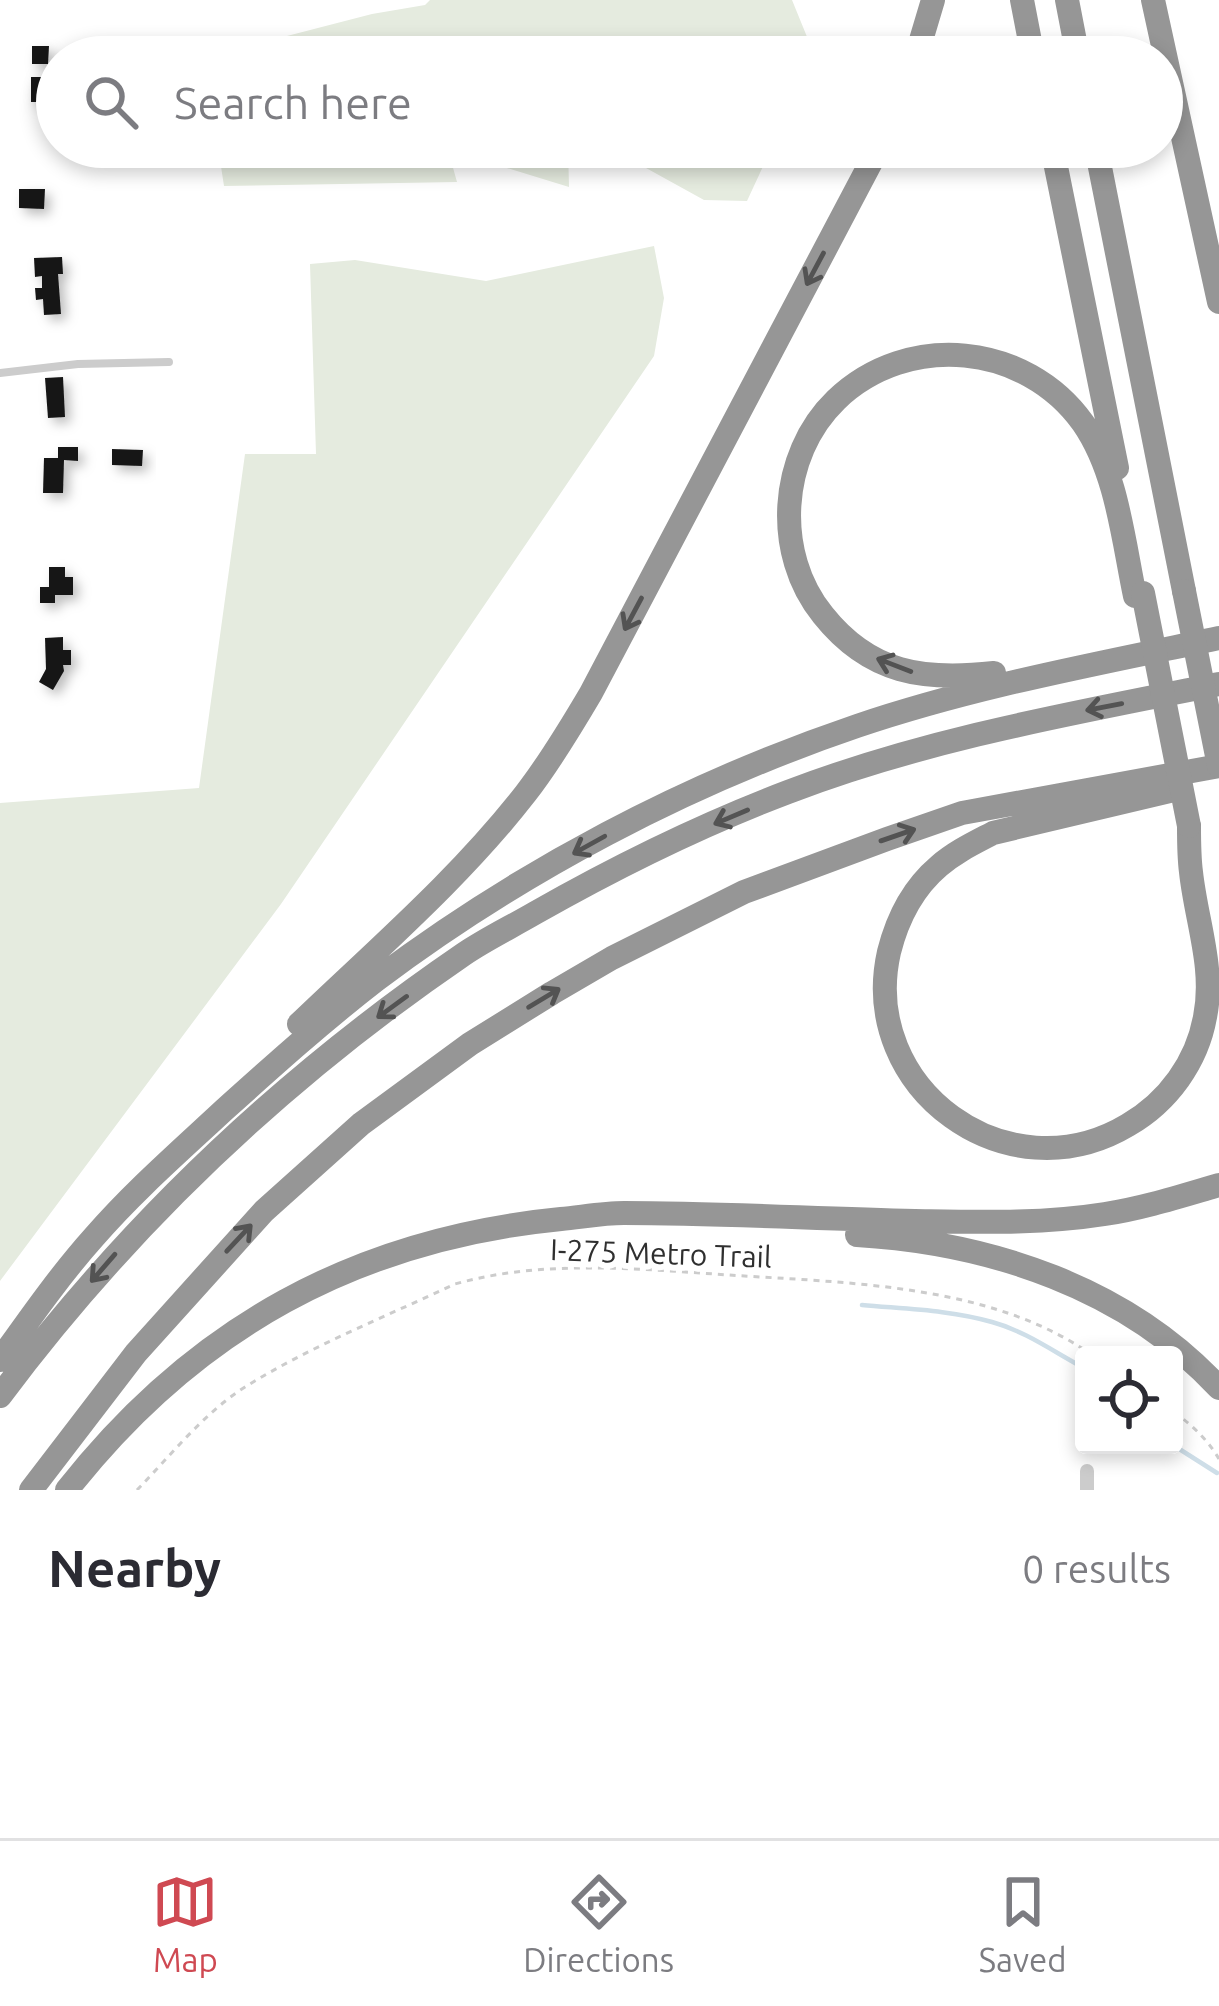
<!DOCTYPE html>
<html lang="en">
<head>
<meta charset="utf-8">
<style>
	body { margin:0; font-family:Ubuntu,sans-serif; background:#f7f7f7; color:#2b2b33 }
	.controls { position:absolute; right:36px; bottom:36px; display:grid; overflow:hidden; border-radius:12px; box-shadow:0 6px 18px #0003 }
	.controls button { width:108px; height:108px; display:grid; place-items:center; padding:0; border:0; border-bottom:3px solid #e1e1e2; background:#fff; color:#2b2b33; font:60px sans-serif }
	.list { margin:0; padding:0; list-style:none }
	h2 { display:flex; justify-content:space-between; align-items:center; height:156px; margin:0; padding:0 48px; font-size:51px }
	h2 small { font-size:39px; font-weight:400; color:#7c7c81 }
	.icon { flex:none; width:66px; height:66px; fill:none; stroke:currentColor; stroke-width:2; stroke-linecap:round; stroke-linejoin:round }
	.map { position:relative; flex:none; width:1219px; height:1490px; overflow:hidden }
	.search { position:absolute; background:#fff; box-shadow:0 6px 18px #0003; left:36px; right:36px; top:36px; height:132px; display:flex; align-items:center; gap:30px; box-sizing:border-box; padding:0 42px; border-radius:66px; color:#7c7c81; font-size:45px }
	.sheet { height:348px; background:#fff }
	nav { display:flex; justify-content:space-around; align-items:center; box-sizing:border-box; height:168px; border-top:3px solid #e1e1e2; background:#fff; font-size:33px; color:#7c7c81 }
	nav a { display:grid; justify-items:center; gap:6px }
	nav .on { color:#cf4952 }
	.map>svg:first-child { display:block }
	.green { fill:#e5ebdf }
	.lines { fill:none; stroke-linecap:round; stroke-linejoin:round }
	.stream { stroke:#cedee8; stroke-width:4.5 }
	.building { fill:#161616; filter:url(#shadow) }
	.path { stroke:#ccc; stroke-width:3; stroke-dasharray:6 6; stroke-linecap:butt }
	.lane { stroke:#ccc; stroke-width:8 }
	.street { stroke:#ccc; stroke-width:14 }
	.highway { stroke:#969696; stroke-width:24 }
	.highway-bridge { stroke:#969696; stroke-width:24 }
	.oneway { stroke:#535353 }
	.labels { text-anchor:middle; stroke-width:12; stroke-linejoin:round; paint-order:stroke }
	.street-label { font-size:30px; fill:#2f2f2f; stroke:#fff }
</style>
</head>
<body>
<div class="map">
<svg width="1219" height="1490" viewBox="0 0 1219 1490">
	<defs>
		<filter id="shadow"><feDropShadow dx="5.5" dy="5.5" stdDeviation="6" flood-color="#0004"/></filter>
	</defs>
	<rect width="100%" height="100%" fill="#fff"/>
	<path class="green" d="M430,0h362l22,54 -1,3h-560l3,-13 116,-30 53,-9z
		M218,147h350l1,40 -121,-37 9,32 -233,4z
		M608,147h164l-25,54 -43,-1z
		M654,246l10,52 -10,58 -373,548 -281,377v-478l199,-15 46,-334h71l-6,-190 45,-4 131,21z"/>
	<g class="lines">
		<path class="stream" d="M862,1305c43,4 89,5 130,17 33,9 62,30 92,46
			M1173,1445l44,28"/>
	</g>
	<path class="building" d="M32,46h17l-1,18h-16z
		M31,77h16v25h-16z
		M19,189h26l-1,20 -25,-1z
		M62,257l1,17h-5l3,40 -17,1 -1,-16 -7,1 -1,-12h7v-12l-7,1 -1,-19z
		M63,377l2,40 -17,1 -3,-40z
		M58,447h20v14l-14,-1 -1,33h-20l1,-35h14z
		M112,449l31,1 -1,16 -30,-1z
		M49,567h16v10h8v18h-18v8h-15v-16h9z
		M63,637v13h8v15h-8l1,6 -11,19 -14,-8 7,-13 -1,-31z"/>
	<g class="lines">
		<path class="path" d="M1174,1412c19,14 33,27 45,47
			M137,1490c34,-35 67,-77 108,-103 66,-41 140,-70 210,-103 89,-25 184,-15 274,-9 120,8 262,9 363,80"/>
		<path class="lane" d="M0,373l78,-9 91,-2"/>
		<path class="street" d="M1087,1471v19"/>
		<path class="highway" d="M1022,0l11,57
			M1067,0l11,57
			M1153,0l66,302
			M916,57l17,-57
			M1052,147l65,321
			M1096,147l88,444
			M994,673c-70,8 -124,1 -171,-58 -50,-61 -44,-160 13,-215 72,-69 190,-57 247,23 34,49 40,116 52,173
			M1178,789l-185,44c-19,10 -38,19 -54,33 -26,22 -42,54 -50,86 -31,137 119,245 239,173 40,-23 69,-63 77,-108 10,-49 -9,-97 -14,-145 -2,-15 -2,-31 -2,-46
			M299,1024c77,-74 161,-146 227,-231 24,-31 45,-66 65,-100l288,-546
			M857,1235c134,8 270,53 362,153
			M0,1360c30,-42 60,-85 94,-123 40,-46 86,-86 130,-127 50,-45 99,-89 152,-130 145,-109 310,-196 481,-254 118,-40 240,-62 362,-88
			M0,1396c130,-174 284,-319 464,-442 22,-15 47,-27 71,-41 81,-46 166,-88 253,-121 138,-53 286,-79 431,-108
			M31,1490l105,-137 128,-142 97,-87 109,-80 82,-51 60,-35 132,-66 143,-53 75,-26 257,-47
			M67,1490c127,-162 289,-251 494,-271 21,-2 42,-6 63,-6 97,0 194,6 291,8 63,1 127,3 190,-7 39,-6 76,-18 114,-29"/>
		<path class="highway-bridge" d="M1184,591l35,175
			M1143,593l46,233"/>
	</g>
	<defs><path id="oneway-shaft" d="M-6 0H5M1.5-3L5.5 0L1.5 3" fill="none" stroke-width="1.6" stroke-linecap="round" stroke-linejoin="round" transform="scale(3)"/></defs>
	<g class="oneway">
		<use href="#oneway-shaft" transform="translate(815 269) rotate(118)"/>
		<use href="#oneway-shaft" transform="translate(633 614) rotate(118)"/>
		<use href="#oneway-shaft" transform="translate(894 665) rotate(-159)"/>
		<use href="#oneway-shaft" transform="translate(1104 707) rotate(169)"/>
		<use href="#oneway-shaft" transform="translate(731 817) rotate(157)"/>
		<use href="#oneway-shaft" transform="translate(898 835) rotate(-19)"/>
		<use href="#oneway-shaft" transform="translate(589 845) rotate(151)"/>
		<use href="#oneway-shaft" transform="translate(544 998) rotate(-31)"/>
		<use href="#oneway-shaft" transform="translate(392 1007) rotate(144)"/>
		<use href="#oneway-shaft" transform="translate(239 1238) rotate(-47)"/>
		<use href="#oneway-shaft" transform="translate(103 1268) rotate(131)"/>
	</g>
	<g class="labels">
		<g class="street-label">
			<text transform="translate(661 1254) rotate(2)" y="10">I-275 Metro Trail</text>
		</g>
	</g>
</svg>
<div class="controls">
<button><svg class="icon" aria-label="locate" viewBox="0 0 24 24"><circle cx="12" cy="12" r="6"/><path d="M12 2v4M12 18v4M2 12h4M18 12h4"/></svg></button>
</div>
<div class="search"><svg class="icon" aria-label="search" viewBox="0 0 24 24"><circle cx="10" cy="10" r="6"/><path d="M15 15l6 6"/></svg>Search here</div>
</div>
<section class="sheet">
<h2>Nearby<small>0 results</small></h2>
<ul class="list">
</ul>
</section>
<nav>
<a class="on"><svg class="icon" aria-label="map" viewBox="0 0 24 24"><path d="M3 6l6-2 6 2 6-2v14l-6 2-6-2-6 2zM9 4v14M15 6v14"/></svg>Map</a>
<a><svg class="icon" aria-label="directions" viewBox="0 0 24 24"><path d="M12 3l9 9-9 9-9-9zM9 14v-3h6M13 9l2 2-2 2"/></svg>Directions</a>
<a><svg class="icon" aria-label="saved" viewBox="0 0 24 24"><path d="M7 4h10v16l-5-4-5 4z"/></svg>Saved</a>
</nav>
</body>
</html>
